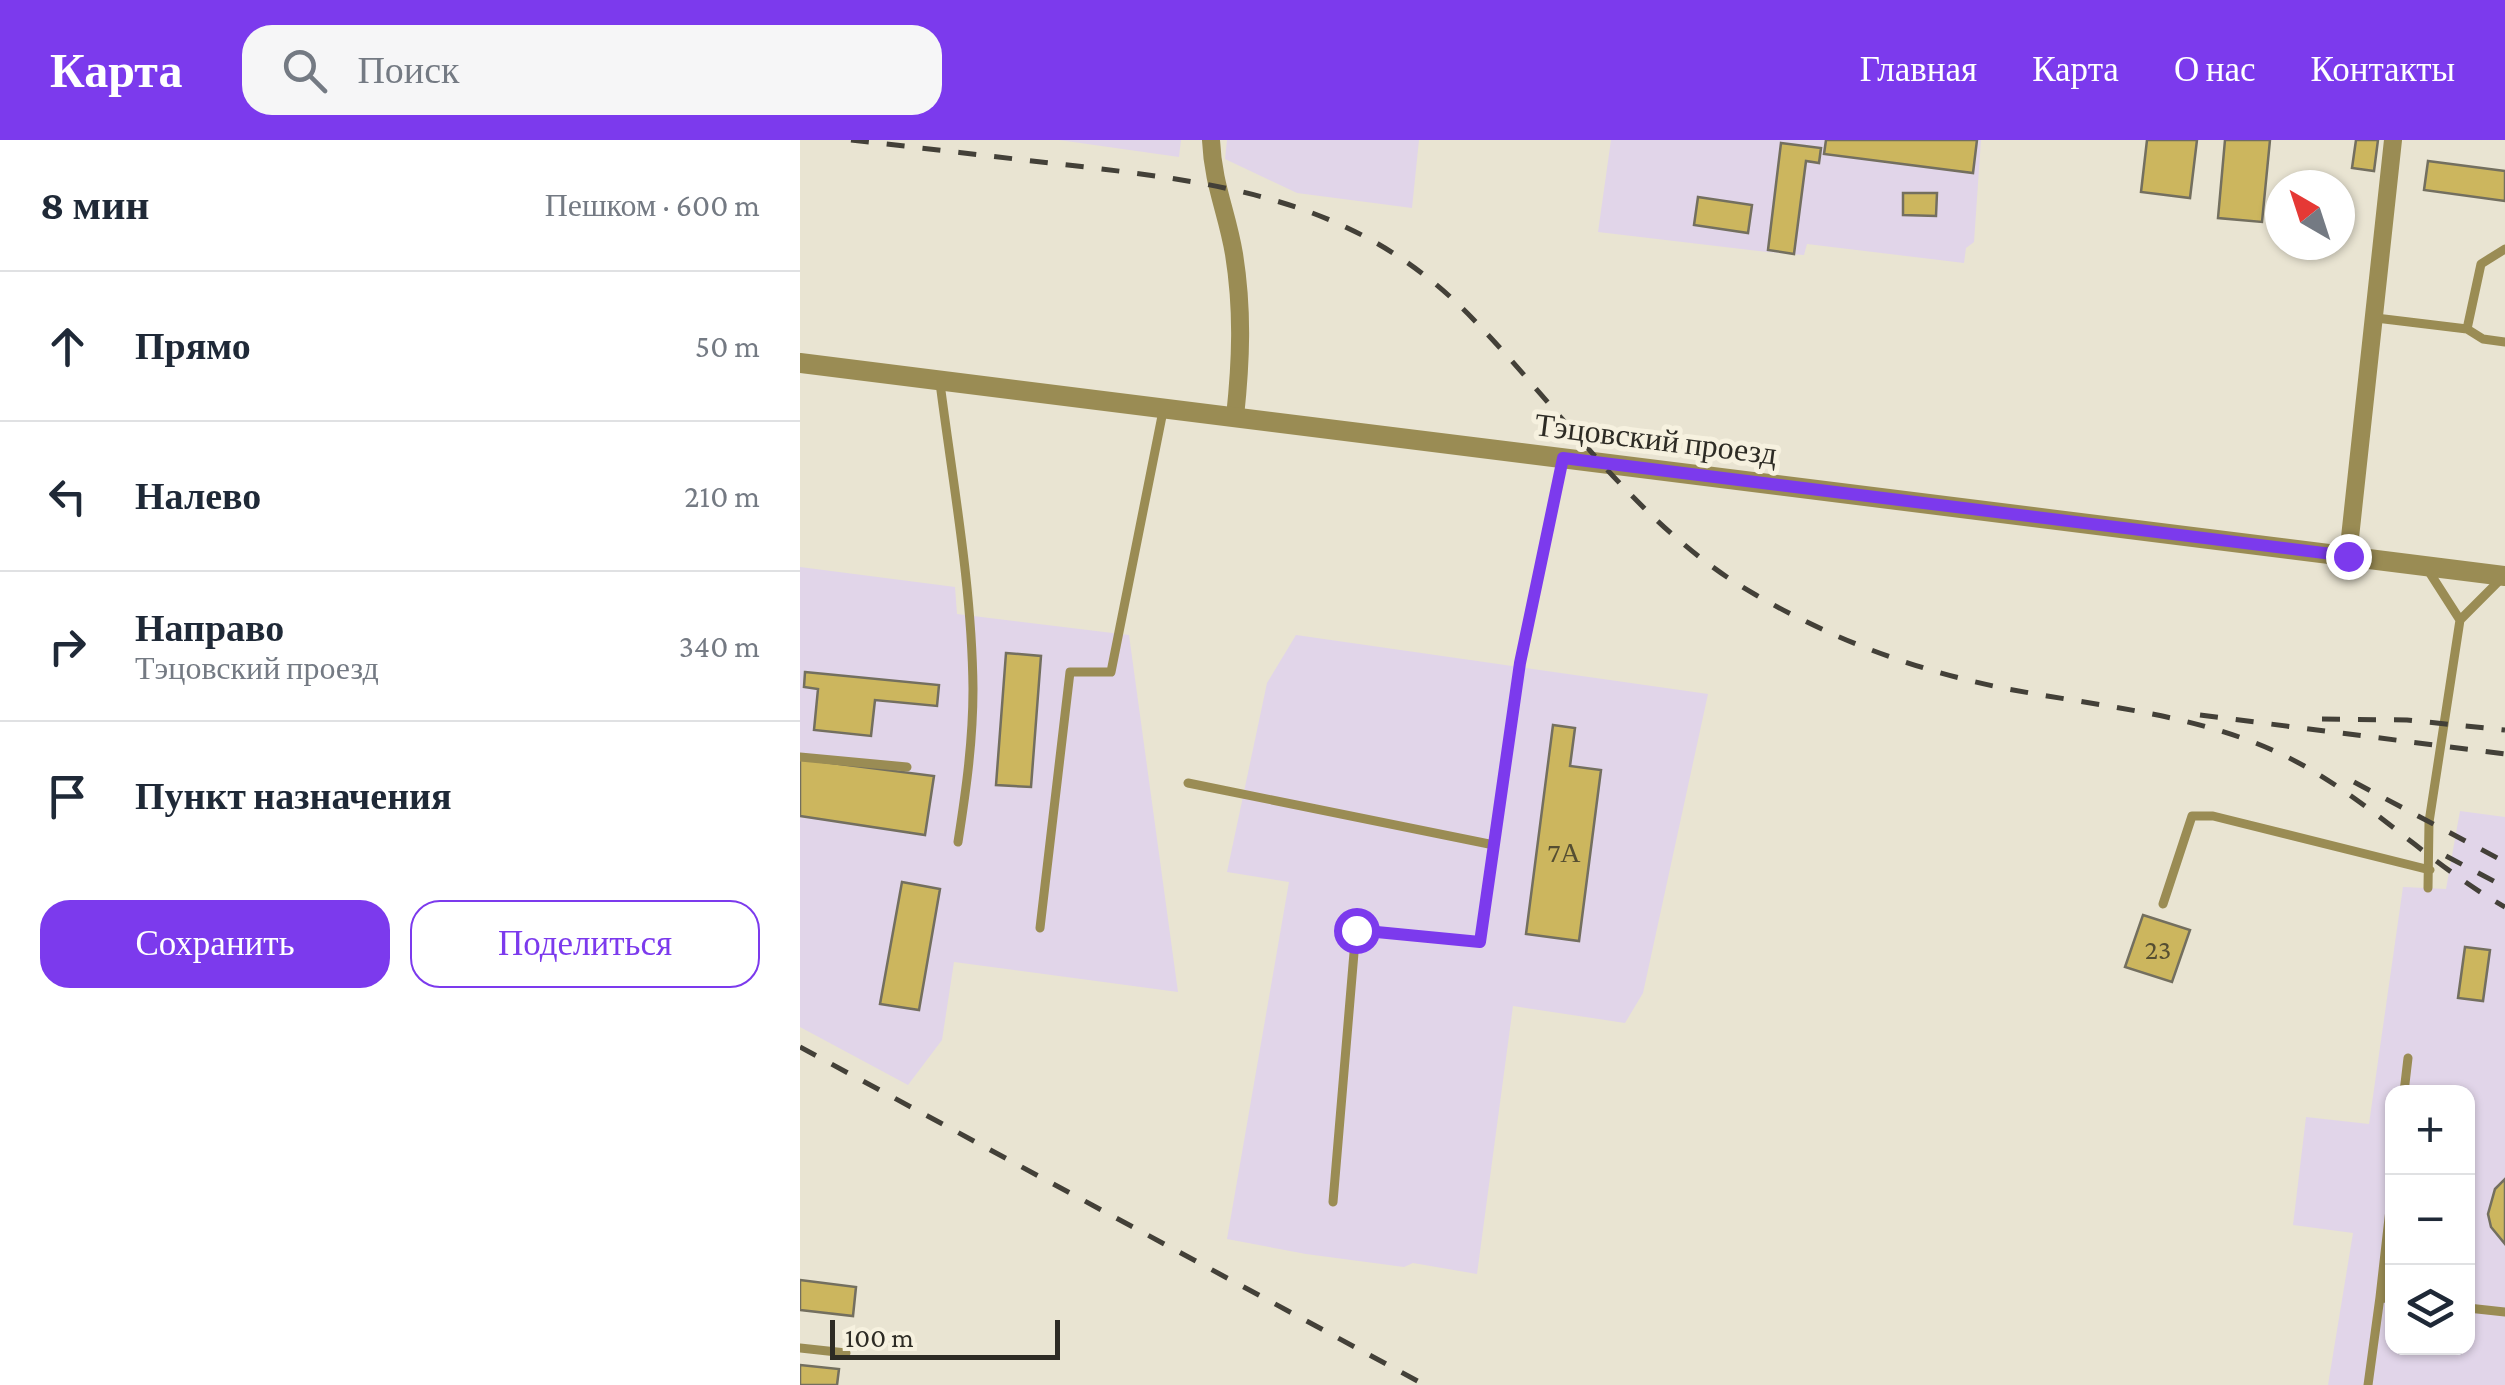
<!DOCTYPE html>
<html lang="ru">
<head>
<meta charset="utf-8">
<style>
	body { margin:0; font-family:"Crimson Pro",serif; background:#f6f6f7; color:#1f2937 }
	.controls { position:absolute; right:30px; bottom:30px; display:grid; overflow:hidden; border-radius:20px; box-shadow:0 2px 8px #0004 }
	.controls button { width:90px; height:90px; display:grid; place-items:center; padding:0; border:0; border-bottom:2px solid #e0e1e3; background:#fff; color:#1f2937; font:50px sans-serif }
	.compass { position:absolute; left:1465px; top:30px; width:90px; height:90px; border-radius:50%; background:#fff; box-shadow:0 2px 8px #0004; rotate:321deg }
	.scale { position:absolute; left:30px; bottom:25px; width:230px; box-sizing:border-box; padding-left:10px; border:5px solid #2d2b24; border-top:0; font-size:28px; line-height:35px; white-space:nowrap; color:#2d2b24; -webkit-text-stroke:8px #f6f1df; paint-order:stroke }
	.stop { position:absolute; width:30px; height:30px; margin:-22px; border:8px solid #7c3aed; border-radius:50%; background:#fff }
	.stop.end { background:#7c3aed; border-color:#fff; box-shadow:0 2px 10px #0008 }
	.list { margin:0; padding:0; list-style:none }
	h2 { display:flex; justify-content:space-between; align-items:center; height:130px; margin:0; padding:0 40px; font-size:42px }
	h2 small { font-size:32px; font-weight:400; color:#747a83 }
	.list li { display:grid; grid-template-columns:65px 1fr auto; gap:30px; align-items:center; box-sizing:border-box; height:150px; padding:0 40px; border-top:2px solid #e0e1e3 }
	.list b { display:block; font-size:38px; white-space:nowrap }
	.list p { margin:0; font-size:32px; white-space:nowrap; color:#747a83 }
	.list em { font-size:32px; font-style:normal; color:#747a83 }
	.actions { display:flex; gap:20px; padding:30px 40px }
	.actions a { flex:1; padding:22px 0; border:2px solid #7c3aed; border-radius:30px; text-align:center; font-size:35px; color:#7c3aed }
	.actions .main { background:#7c3aed; color:#fff }
	.icon { flex:none; width:55px; height:55px; fill:none; stroke:currentColor; stroke-width:2; stroke-linecap:round; stroke-linejoin:round }
	.map { position:relative; flex:none; width:1705px; height:1245px; overflow:hidden }
	header { display:flex; align-items:center; gap:60px; box-sizing:border-box; height:140px; padding:0 50px; background:#7c3aed; color:#fff }
	header strong { font-size:48px }
	nav { display:flex; gap:55px; margin-inline-start:auto; font-size:35px }
	.search { width:700px; height:90px; background:#f6f6f7; display:flex; align-items:center; gap:25px; box-sizing:border-box; padding:0 35px; border-radius:30px; color:#747a83; font-size:38px }
	main { display:flex }
	aside { flex:1; background:#fff }
	.map>svg:first-child { display:block }
	.industrial { fill:#e1d5e9; fill-rule:evenodd }
	.building { fill:#ccb65e; stroke:#736f5f; stroke-width:2.5 }
	.lines { fill:none; stroke-linecap:round; stroke-linejoin:round }
	.service { stroke:#9a8c54; stroke-width:9 }
	.minor { stroke:#9a8c54; stroke-width:18 }
	.tertiary { stroke:#9a8c54; stroke-width:20 }
	.rail { stroke:#434038; stroke-width:5; stroke-dasharray:18 18; stroke-linecap:butt }
	.route { stroke:#7c3aed; stroke-width:12 }
	.labels { text-anchor:middle; stroke-width:10; stroke-linejoin:round; paint-order:stroke }
	.number-label { font-size:28px; fill:#554e32 }
	.street-label { font-size:32px; fill:#2d2b24; stroke:#f6f1df }
</style>
</head>
<body>
<header>
<strong>Карта</strong>
<div class="search"><svg class="icon" aria-label="search" viewBox="0 0 24 24"><circle cx="10" cy="10" r="6"/><path d="M15 15l6 6"/></svg>Поиск</div>
<nav><a>Главная</a><a>Карта</a><a>О нас</a><a>Контакты</a></nav>
</header>
<main>
<aside>
<h2>8 мин<small>Пешком · 600 m</small></h2>
<ul class="list">
<li><svg class="icon" aria-label="ahead" viewBox="0 0 24 24"><path d="M12 20V5M6 11l6-6 6 6"/></svg><div><b>Прямо</b></div><em>50 m</em></li>
<li><svg class="icon" aria-label="left" viewBox="0 0 24 24"><path d="M17 20v-9H6M10 6l-5 5 5 5"/></svg><div><b>Налево</b></div><em>210 m</em></li>
<li><svg class="icon" aria-label="right" viewBox="0 0 24 24"><path d="M7 20v-9h11M14 6l5 5-5 5"/></svg><div><b>Направо</b><p>Тэцовский проезд</p></div><em>340 m</em></li>
<li><svg class="icon" aria-label="arrive" viewBox="0 0 24 24"><path d="M6 21V4h12l-3 4 3 4H6"/></svg><div><b>Пункт назначения</b></div></li>
</ul>
<div class="actions"><a class="main">Сохранить</a><a>Поделиться</a></div>
</aside>
<div class="map">
<svg width="1705" height="1245" viewBox="0 0 1705 1245">
	<rect width="100%" height="100%" fill="#e9e4d2"/>
	<path class="industrial" d="M259,0h122l-2,17z
		M427,0h192l-7,68 -115,-15 -72,-34z
		M811,0h370l-7,102 -8,6 -2,15 -157,-19 -3,11 -37,-3 -169,-20z
		M0,427l155,20 2,27 172,21 49,357 -224,-30 -12,78 -34,45 -108,-58z
		M496,495l412,59 -65,299 -18,30 -112,-17 -36,268 -64,-11 -9,4 -98,-13 -79,-15 62,-357 -62,-10 40,-189z
		M1660,671l45,6v568h-177l25,-152 -60,-8 13,-108 63,7 34,-237 43,2zM1592,952h76v256h-76z"/>
	<path class="building" d="M1026,0h151l-4,33 -149,-19z
		M1347,0h50l-7,58 -49,-6z
		M1425,0h45l-8,82 -44,-4z
		M1556,0h22l-4,31 -22,-3z
		M981,3l40,5 -2,15 -13,-2 -12,93 -26,-4z
		M1628,21l77,10v30l-81,-11z
		M1103,53h34l-1,23 -33,-1z
		M898,57l54,8 -4,28 -54,-8z
		M206,513l35,3 -10,131 -35,-2z
		M5,532l134,13 -2,21 -62,-6 -4,36 -57,-6 4,-41 -14,-2z
		M753,585l22,3 -5,38 31,4 -22,171 -53,-7z
		M0,619l134,17 -9,59 -125,-19z
		M102,742l38,7 -21,121 -39,-6z
		M1343,775l47,15 -18,52 -47,-15z
		M1665,807l25,3 -7,51 -25,-3z
		M1705,1039v65l-14,-17 -3,-13 7,-25z
		M0,1140l56,7 -3,29 -53,-6z
		M0,1225l39,4 -2,16h-37z"/>
	<g class="lines">
		<path class="service" d="M1576,178l91,11 16,10 22,3
			M1667,189l14,-65 24,-15
			M140,243c13,101 32,204 33,306 0,52 -7,102 -15,153
			M1626,427l34,53
			M0,617l107,10
			M388,643l306,62
			M1628,748l1,-66 31,-202 42,-42
			M1363,764l29,-88h21l217,54
			M240,788l30,-256h41l52,-261
			M1604,952l4,-34
			M1592,1052l-12,105 12,2
			M533,1062l23,-273 124,13 40,-279 42,-203
			M1668,1168l37,4
			M0,1208l46,5
			M1568,1245l12,-88"/>
		<path class="minor" d="M411,0c2,45 16,72 23,114 9,56 7,107 1,163
			M1548,416l45,-416"/>
		<path class="tertiary" d="M0,223l1705,213"/>
		<path class="rail" d="M51,0c72,8 145,17 217,25 155,18 290,34 405,154 91,94 168,211 283,276 78,45 159,75 247,93 92,18 190,25 276,65 84,39 146,109 226,154
			M1400,575l305,39
			M1522,579l85,1 98,10
			M1554,642l151,80
			M1646,716l59,31
			M0,907l625,338"/>
	</g>
	<g class="lines">
		<path class="route" d="M556,790l124,12 40,-279 43,-205 785,98"/>
	</g>
	<g class="labels">
		<g class="number-label">
			<text x="764" y="722">7А</text>
			<text x="1358" y="819">23</text>
		</g>
		<g class="street-label">
			<text transform="translate(856 299) rotate(7)" y="11">Тэцовский проезд</text>
		</g>
	</g>
</svg>
<div class="controls">
<button>+</button>
<button>−</button>
<button><svg class="icon" aria-label="layers" viewBox="0 0 24 24"><path d="M12 4l9 5-9 5-9-5zM3 14l9 5 9-5"/></svg></button>
</div>
<svg class="compass" viewBox="-18 -18 36 36"><path d="M0-13l5 13h-10z" fill="#e53935"/><path d="M0 13l5-13h-10z" fill="#747a83"/></svg>
<div class="scale">100 m</div>
<div class="stop" style="left:556px;top:790px"></div>
<div class="stop end" style="left:1548px;top:416px"></div>
</div>
</main>
</body>
</html>
